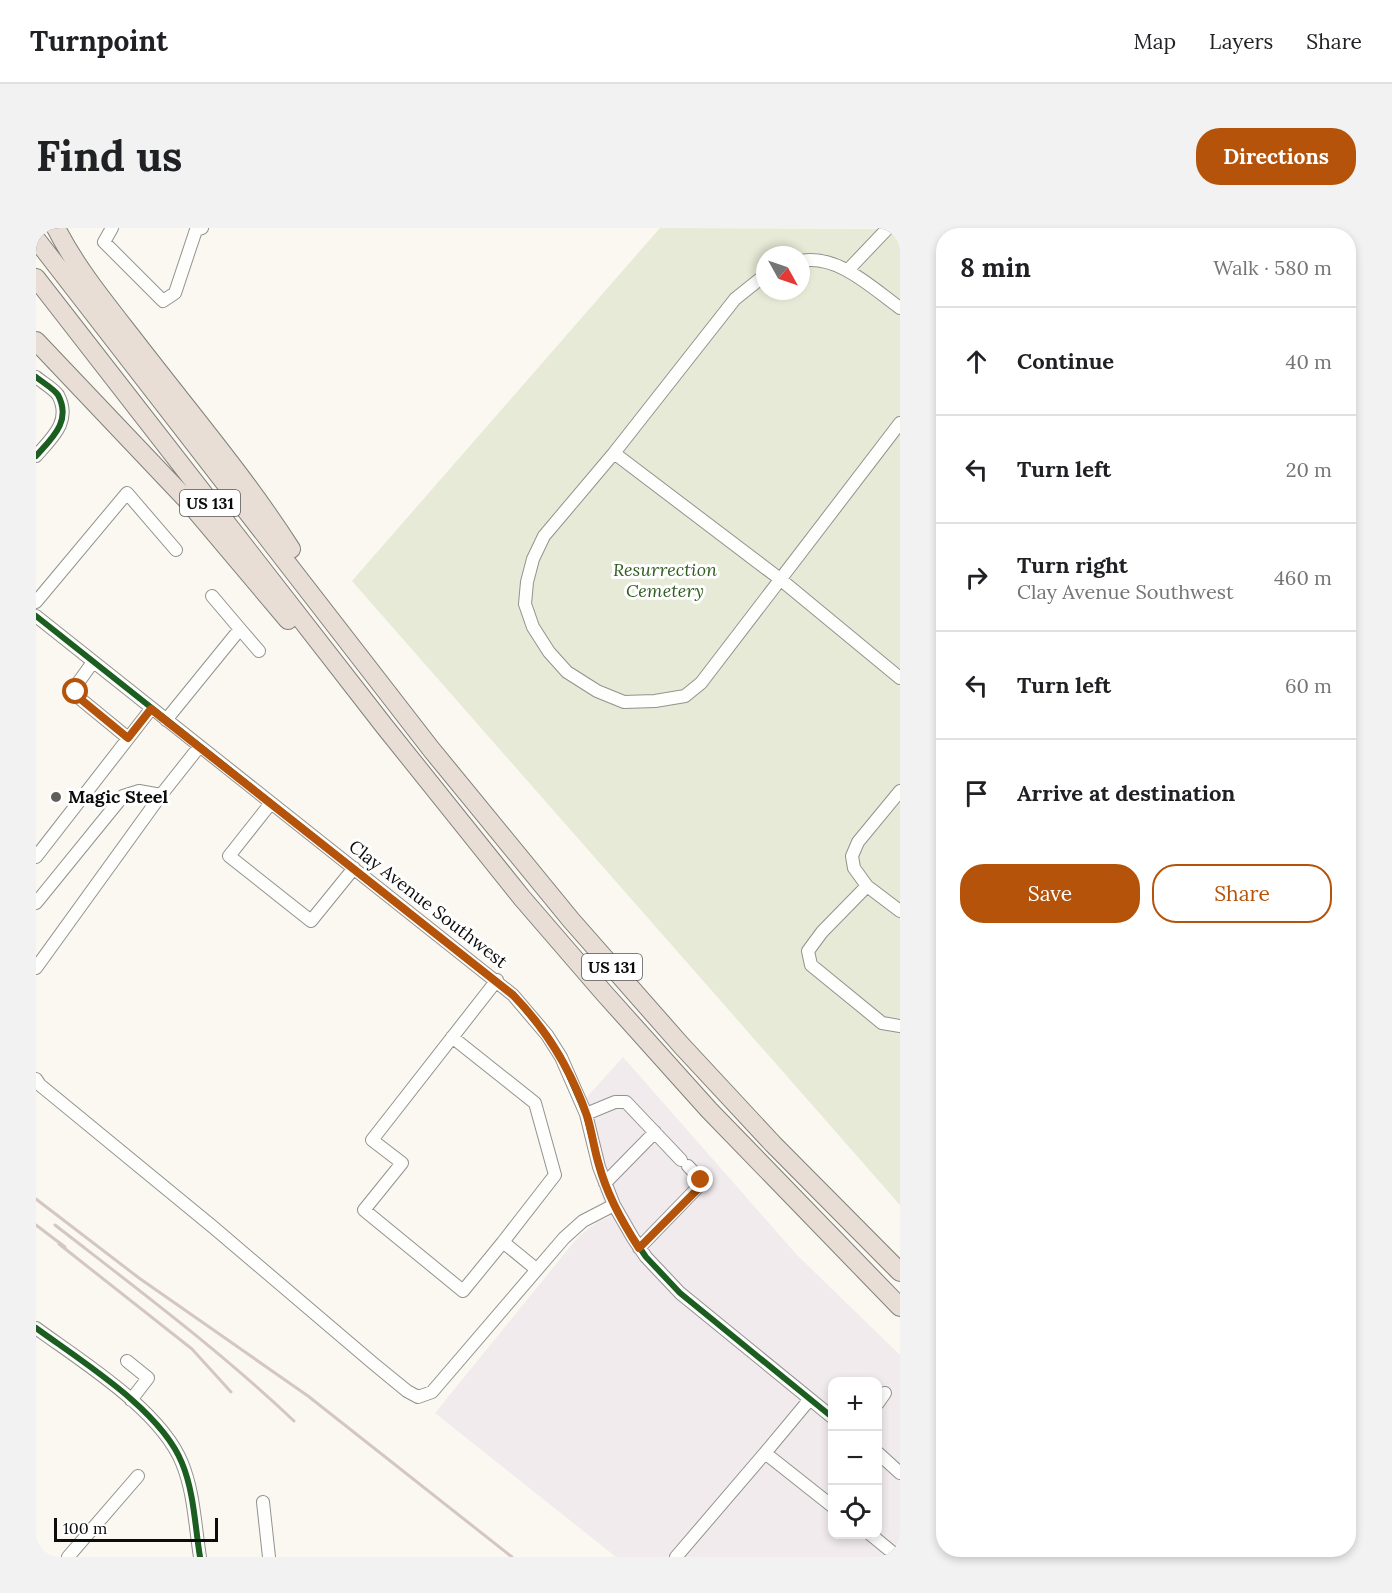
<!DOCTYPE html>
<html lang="en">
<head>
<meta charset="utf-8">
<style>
	body { margin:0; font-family:Lora,serif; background:#f2f2f2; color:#202124 }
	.controls { position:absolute; right:18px; bottom:18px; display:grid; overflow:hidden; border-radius:12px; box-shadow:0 3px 9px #0003 }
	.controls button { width:54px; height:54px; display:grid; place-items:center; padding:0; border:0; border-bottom:2px solid #e0e0e0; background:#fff; color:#202124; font:30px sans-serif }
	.compass { position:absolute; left:720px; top:18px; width:54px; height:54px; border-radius:50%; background:#fff; box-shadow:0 3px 9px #0003; rotate:130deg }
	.scale { position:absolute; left:18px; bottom:15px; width:164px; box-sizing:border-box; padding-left:6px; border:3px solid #0c0c0c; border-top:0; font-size:16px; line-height:21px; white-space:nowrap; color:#0c0c0c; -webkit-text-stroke:4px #fff; paint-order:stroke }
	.stop { position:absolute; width:18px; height:18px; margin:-14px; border:4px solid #b45309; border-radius:50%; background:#fff }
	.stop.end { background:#b45309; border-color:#fff; box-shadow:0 2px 6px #0008 }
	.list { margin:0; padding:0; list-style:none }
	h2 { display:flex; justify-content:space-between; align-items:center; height:78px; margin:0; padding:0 24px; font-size:26px }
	h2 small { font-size:20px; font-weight:400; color:#757577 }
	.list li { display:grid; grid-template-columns:39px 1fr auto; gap:18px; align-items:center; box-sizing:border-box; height:108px; padding:0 24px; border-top:2px solid #e0e0e0 }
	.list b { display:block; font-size:22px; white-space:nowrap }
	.list p { margin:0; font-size:20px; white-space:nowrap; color:#757577 }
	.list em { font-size:20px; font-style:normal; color:#757577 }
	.actions { display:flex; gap:12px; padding:18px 24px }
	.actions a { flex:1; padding:14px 0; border:2px solid #b45309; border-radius:24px; text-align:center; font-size:21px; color:#b45309 }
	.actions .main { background:#b45309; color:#fff }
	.icon { flex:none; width:33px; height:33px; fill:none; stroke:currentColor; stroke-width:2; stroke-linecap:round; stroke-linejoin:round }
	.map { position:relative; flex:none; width:864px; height:1329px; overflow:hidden; border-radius:24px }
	header { display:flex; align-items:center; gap:36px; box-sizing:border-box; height:84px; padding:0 30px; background:#fff; border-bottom:2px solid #e0e0e0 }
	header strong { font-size:28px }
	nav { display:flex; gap:33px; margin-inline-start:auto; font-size:21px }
	.intro { display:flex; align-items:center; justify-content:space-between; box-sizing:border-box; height:144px; padding:0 36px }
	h1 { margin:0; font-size:42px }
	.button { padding:15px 27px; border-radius:24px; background:#b45309; color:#fff; font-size:21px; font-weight:700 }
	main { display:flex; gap:36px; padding:0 36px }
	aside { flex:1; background:#fff; border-radius:24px; box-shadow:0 3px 9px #0003 }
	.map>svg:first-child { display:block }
	.industrial { fill:#f1ebee; fill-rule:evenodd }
	.cemetery { fill:#e6ead6; fill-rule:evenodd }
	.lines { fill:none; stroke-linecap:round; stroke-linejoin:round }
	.minor-casing { stroke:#93928f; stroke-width:14 }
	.highway-casing { stroke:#80807c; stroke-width:20 }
	.minor { stroke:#fefefd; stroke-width:12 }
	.highway { stroke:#e8ded6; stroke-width:18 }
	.rail { stroke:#d5c6c6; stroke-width:3 }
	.cycleway-casing { stroke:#fff; stroke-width:10 }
	.cycleway { stroke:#1b5e20; stroke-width:6 }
	.route { stroke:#b45309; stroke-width:8 }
	.poi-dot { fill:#5f5f5c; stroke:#fff; stroke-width:2 }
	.labels { text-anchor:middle; stroke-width:6; stroke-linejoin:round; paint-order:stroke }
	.shield { fill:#fff; stroke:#555; stroke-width:1.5 }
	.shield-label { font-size:16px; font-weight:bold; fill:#0c0c0c }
	.park-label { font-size:18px; font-style:italic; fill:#325f21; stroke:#fff }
	.poi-label { font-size:18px; font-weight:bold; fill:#0c0c0c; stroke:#fff; text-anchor:start }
	.street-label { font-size:18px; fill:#0c0c0c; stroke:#fff }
</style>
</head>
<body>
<header>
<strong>Turnpoint</strong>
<nav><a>Map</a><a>Layers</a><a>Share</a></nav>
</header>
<div class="intro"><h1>Find us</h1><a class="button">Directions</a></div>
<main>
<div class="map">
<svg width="864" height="1329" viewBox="0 0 864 1329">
	<rect width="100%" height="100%" fill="#faf8f1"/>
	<path class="industrial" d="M587,829l174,198 103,100v202h-284l-181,-144 143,-176 19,-15 12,-5 -14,-40 -18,-69zM796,1154h46v152h-46z"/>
	<path class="cemetery" d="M624,0l240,1v976l-548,-624zM729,27h36v36h-36z"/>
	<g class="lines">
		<defs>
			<path id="minor" d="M76,0l-8,14 59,59 12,-8 21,-63 6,-2
				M765,33c37,-7 71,27 99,47
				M812,42l40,-42
				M729,47l-30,24 -121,154 -70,83 -11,23 -6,23 -2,22 8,23 16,25 18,20 30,19 27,11 31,-1 30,-5 16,-13 199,-260
				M0,149c6,5 18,12 22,18 14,26 -6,43 -22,61
				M578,225l166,126 120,99
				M0,374l91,-109 49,57
				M0,388l477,379 34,40 14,22 25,57 13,53 15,38 19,33 13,19 34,36 152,124
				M204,401l19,22
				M57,434l-18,25 3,10 50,41
				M130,492l74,-91 -28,-33
				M864,563l-42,51 -6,14 2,12 13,18 33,25
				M235,575l-42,53 82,65 43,-53
				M0,629l115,-148
				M831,658l-45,46 -14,19 3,14 71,58 18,3
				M0,675l87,-107 16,-5 22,4 38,-48
				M0,740l125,-173
				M461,752l-125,160 30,23 -38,47 99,81 40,-49
				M416,809l83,66 20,72 -52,67 33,27
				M0,851l4,6 173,142 161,137 33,27 11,6 14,-5 132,-154 19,-17 31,-16
				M550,886l29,-12h11l55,58
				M569,955l50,-51
				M603,1020l62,-64v-4l-13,-14
				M0,1100c45,33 125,82 146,135 12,29 13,63 18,94
				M91,1133l21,17 -17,22
				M774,1171l-45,54 67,53
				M842,1175l7,-10
				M842,1225l22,20
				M227,1274l6,55
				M834,1306l28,23
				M32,1329l70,-81
				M640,1329l89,-104"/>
			<path id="highway" d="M20,0c21,41 50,76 78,112 52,68 111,137 157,209
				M0,11l395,510 140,171 110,125 92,99 127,128
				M0,50l349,449 137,171 82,95 105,117 191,197
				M0,113l150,158 102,121"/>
		</defs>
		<use href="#minor" class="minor-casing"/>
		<use href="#highway" class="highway-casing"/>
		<use href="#minor" class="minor"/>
		<use href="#highway" class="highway"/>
		<path class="rail" d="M0,971l103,79 169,118 204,161
			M0,997l29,22
			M19,997c81,63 164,125 239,196
			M23,1016l133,105 39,43"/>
		<defs>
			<path id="cycleway" d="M0,149c6,5 18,12 22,18 14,26 -6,43 -22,61
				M0,388l477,379 34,40 14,22 25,57 13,53 15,38 19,33 13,19 34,36 152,124
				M0,1100c45,33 125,82 146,135 12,29 13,63 18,94"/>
		</defs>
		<use href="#cycleway" class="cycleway-casing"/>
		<use href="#cycleway" class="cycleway"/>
	</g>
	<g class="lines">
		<path class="route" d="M40,464l2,5 50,41 23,-29 362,286c34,35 58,75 74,121 5,16 7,33 12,49 8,30 23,57 40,83l59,-59 3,-5v-4"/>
	</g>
	<circle class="poi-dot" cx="20" cy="569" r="6"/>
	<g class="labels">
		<g class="shield">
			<rect x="144" y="262" width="60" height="26" rx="4.5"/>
			<rect x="546" y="726" width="60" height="26" rx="4.5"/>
		</g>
		<g class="shield-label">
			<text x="174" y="281">US 131</text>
			<text x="576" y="745">US 131</text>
		</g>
		<g class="park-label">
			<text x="629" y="348">Resurrection<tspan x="629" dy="21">Cemetery</tspan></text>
		</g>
		<g class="poi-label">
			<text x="32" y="575">Magic Steel</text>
		</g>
		<g class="street-label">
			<text transform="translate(392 676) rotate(38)" y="6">Clay Avenue Southwest</text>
		</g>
	</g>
</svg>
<div class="controls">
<button>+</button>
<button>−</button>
<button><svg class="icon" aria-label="locate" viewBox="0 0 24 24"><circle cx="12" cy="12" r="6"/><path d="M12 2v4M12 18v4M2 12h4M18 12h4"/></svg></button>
</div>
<svg class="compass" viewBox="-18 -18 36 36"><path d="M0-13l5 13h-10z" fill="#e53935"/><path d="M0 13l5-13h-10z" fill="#757577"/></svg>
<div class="scale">100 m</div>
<div class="stop" style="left:40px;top:464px"></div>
<div class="stop end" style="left:665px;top:952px"></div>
</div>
<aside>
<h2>8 min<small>Walk · 580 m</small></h2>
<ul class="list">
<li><svg class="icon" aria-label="ahead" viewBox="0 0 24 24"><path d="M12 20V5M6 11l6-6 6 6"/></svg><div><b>Continue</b></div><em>40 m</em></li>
<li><svg class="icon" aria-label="left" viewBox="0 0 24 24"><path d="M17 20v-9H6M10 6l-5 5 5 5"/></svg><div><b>Turn left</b></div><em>20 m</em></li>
<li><svg class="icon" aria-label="right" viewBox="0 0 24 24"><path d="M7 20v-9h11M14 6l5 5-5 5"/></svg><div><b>Turn right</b><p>Clay Avenue Southwest</p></div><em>460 m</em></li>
<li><svg class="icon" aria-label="left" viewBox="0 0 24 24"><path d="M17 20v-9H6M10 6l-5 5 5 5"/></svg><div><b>Turn left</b></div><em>60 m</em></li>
<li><svg class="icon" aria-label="arrive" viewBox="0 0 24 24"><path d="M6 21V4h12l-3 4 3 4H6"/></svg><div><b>Arrive at destination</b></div></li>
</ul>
<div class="actions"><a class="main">Save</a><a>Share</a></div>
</aside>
</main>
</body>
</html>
